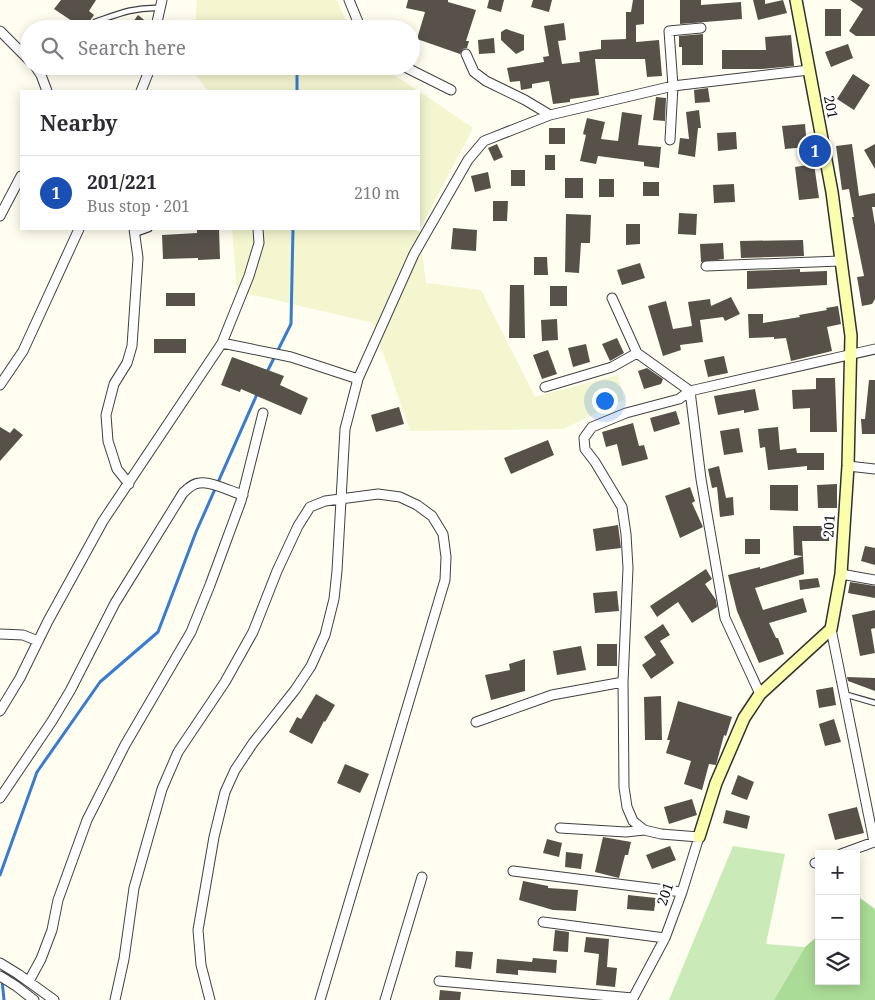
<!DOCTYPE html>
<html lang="en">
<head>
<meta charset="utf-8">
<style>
	body { margin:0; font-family:"Noto Serif",serif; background:#f7f7f7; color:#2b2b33 }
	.controls { position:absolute; right:15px; bottom:15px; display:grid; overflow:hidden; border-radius:0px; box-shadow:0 2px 12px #0003 }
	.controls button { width:45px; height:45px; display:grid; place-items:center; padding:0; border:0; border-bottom:1px solid #e1e1e2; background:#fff; color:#2b2b33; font:25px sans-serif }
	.you { position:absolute; left:604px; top:400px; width:18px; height:18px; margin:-12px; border:4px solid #fff; border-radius:50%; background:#1a73e8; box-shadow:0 0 0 8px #1a73e833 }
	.badge { display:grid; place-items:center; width:32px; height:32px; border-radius:50%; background:#c23522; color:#fff; font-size:16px; font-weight:700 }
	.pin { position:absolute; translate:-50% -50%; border:2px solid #fff; box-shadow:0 1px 5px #0006 }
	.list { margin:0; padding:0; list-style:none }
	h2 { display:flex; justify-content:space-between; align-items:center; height:65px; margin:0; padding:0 20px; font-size:21px }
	h2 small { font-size:16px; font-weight:400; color:#7c7c81 }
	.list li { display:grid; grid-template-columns:32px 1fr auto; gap:15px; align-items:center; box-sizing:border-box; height:75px; padding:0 20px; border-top:1px solid #e1e1e2 }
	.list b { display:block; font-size:19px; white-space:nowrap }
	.list p { margin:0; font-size:16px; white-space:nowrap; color:#7c7c81 }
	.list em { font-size:16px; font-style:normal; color:#7c7c81 }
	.icon { flex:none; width:28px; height:28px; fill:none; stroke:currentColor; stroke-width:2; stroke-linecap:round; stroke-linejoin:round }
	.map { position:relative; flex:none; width:875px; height:1000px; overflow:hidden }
	.search { position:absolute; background:#fff; box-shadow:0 2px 12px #0003; left:20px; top:20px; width:400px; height:55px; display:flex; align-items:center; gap:12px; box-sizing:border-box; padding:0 18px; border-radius:28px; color:#7c7c81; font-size:19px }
	.panel { position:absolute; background:#fff; box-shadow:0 2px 12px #0003; left:20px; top:90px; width:400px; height:140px; border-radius:0px }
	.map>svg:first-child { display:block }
	.farmland { fill:#f3f6cf }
	.green { fill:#caebb8 }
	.forest { fill:#abdc97 }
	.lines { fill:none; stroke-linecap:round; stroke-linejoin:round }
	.stream { stroke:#387bd0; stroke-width:3 }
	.building { fill:#57514a }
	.lane-casing { stroke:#414141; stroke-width:7 }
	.street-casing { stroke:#414141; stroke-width:11 }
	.secondary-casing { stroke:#303030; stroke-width:14 }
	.lane { stroke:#fff; stroke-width:4.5 }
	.street { stroke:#fff; stroke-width:9 }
	.secondary { stroke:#fbffab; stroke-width:11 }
	.labels { text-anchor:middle; stroke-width:5; stroke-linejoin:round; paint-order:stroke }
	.street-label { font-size:14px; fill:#0e0e0e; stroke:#fff }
</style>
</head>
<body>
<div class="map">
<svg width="875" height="1000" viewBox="0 0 875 1000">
	<rect width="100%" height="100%" fill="#fffef0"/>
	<path class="farmland" d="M197,0h140l12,29h-154z
		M192,66h189l37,25h-210l-16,-22z
		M419,91l54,37 -54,103 7,52 55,7 54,107 83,-22 6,25 -61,29 -153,2 -37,-108 -136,-32 -5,-62h187z"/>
	<path class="green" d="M733,846l52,8 -19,90 39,3 -31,53h-105z"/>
	<path class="forest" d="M860,898l15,11v91h-101l31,-53 14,-12v46h37v-79z"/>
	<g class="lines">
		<path class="stream" d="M297,71v20
			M267,372l24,-48 2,-95
			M0,875l37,-103 63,-90 58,-50 38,-100 62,-140
			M2,980l2,20"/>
	</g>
	<path class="building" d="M61,0h35l-7,11 5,4 -10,14 -30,-20z
		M408,0h40v2l28,8 -10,31h3l-2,7 -4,1 -3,5 -43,-15 8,-27 -19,-4z
		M489,0h15l-3,12 -14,-4z
		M533,0h19l-3,12 -18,-5z
		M633,0h11v24l-8,1v17l23,-2 3,36 -15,1 -2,-18h-50l4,36 -29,4v3l-17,2 -4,-23 -17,3v4l-11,2 -1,-9 -10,1 -3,-14 37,-6 -1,-5 6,-1 -5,-30 20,-3 2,17 -8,1 4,23 18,-2 -1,-10 22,-3v-9l25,-1v-27h5z
		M680,0h21v5l40,-3 1,17 -62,5z
		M753,0h12v4l18,-4 4,13 -29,7z
		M850,0h25v36h-19l-7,-5 14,-22z
		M825,9h16v27h-16z
		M138,15l10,8 -5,6h-15z
		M506,29l18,6v15l-8,4 -15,-14v-8z
		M703,34v31h-21v-18h-3v-11z
		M791,35l3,31 -32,3h-40v-19h44l-1,-13z
		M494,38l1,15 -16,1 -1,-14z
		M848,44l5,14 -22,9 -6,-15z
		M853,74l17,11 -16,25 -17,-11z
		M708,88l2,14 -15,1 -1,-13z
		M656,97l10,1 -1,23 -12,-1z
		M699,110l2,18h-3l-3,29 -17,-3 2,-16 9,1 -3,-27z
		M622,112l20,3 -4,30 23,2 -2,21 -15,-2v-4l-46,-6 -2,8 -16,-3 6,-26 -3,-1 4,-16 18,4 -4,17 17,2z
		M805,124l2,23 -22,2 -3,-23z
		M549,128h16v16h-16z
		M736,132l1,17 -19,2 -1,-18z
		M497,144l6,13 -9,4 -6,-13z
		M852,144l7,52 16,-3v14h-3l3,18v74l-3,5 -10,2 -5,-29 7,-1 -12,-59h2l-5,-28 -7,1 -6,-44z
		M875,144v25l-11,-19z
		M545,155h10v15h-10z
		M814,164l5,34 -20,2 -4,-33z
		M511,170h14v16h-14z
		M488,172l3,16 -16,4 -4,-16z
		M565,178h18v20h-18z
		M599,179h15v18h-15z
		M643,182h16v14h-16z
		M734,184l1,18 -21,1 -1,-18z
		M493,201h15l-1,20h-14z
		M679,213l18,1 -1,21 -18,-1z
		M566,214l25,1 -1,28h-9l-2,30 -14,-1z
		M626,224h14v20l-14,1z
		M453,228l24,2 -1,21 -25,-2z
		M197,229h22l1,30 -22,1v-2l-35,1 -1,-24 35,-2z
		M803,240l1,16 -63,2 -1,-17z
		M723,243l1,16 -23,3 -1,-18z
		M534,257h13l1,18h-14z
		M640,263l5,15 -23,7 -5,-15z
		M800,269v3l27,-1v14l-80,4v-18z
		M510,285h14l1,53h-16z
		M550,286h17v20h-17z
		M166,293h29v13h-29z
		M731,297l9,17 -15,7 -2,-4 -23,3 3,22 -23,3 1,5 -18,6 -15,-50 18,-5 7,28 19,-3 -4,-24 22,-3 1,7z
		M838,306l3,18 -14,3 5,24 -41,10 -5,-23 -12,1v-2l-25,1 -1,-24h15v9l37,-6 -1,-2 28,-5 -1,-2z
		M557,319l1,21 -16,1 -1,-21z
		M617,338l7,15 -14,8 -8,-17z
		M154,339h32v14h-32z
		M586,344l4,18 -17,5 -5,-19z
		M548,350l9,24 -15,5 -9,-24z
		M724,356l4,17 -20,4 -4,-17z
		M232,357l52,19 -4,9 28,13 -7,17 -60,-26 -1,3 -19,-7z
		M647,368l16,11 -2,5 -17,5 -6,-18z
		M816,378h19l2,54h-27v-24l-17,1 -1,-19 24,-1z
		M869,380h6v54h-13l-1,-15h4z
		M755,389l4,21 -15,3v-3l-26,5 -4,-19z
		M399,407l5,17 -28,8 -5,-17z
		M676,411l4,13 -26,8 -4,-14z
		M633,423l6,23 5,-1 4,14 -26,7 -5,-22 -11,3 -4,-15z
		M0,427l10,6 4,-5 9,7 -23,26z
		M778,427l2,23 16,-2 1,5h27v17h-17v-4l-39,4 -3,-23 -5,1 -2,-19z
		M739,428l4,24 -19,3 -4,-24z
		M548,440l6,15 -43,19 -7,-16z
		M719,466l7,32 7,-1 1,18 -14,2 -3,-30 -5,1 -4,-19z
		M837,484v24h-19l-1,-23z
		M770,485h28v26l-28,-1z
		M690,487l5,14 -3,2 11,24 -23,11 -15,-42z
		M618,525l3,23 -25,3 -3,-22z
		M793,526h36v15h-27l1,15 -9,-1z
		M745,539h15v15h-15z
		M865,546l10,2v17l-14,-4z
		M803,556l1,18 -49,14 8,22 40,-12 4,14 -38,11 7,15h2l6,16 -25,9 -22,-52 -9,-36 32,-8v2z
		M706,569l6,10 -7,5 11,16 1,7 -25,16 -14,-21 -21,15 -7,-11z
		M818,578l2,9 -20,3 -1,-10z
		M850,582l25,4v12l-27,-5z
		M617,591l2,20 -24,2 -2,-20z
		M875,610v18l-4,1 4,24 -15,3 -8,-41z
		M663,624l7,11 -10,6 14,22 -23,16 -9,-14 14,-10 -12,-18z
		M597,644h20v22h-20z
		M581,646l5,24 -29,5 -4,-24z
		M525,659v32l-34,9 -6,-25 25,-5 -1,-6z
		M847,677l28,1v13l-27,-10z
		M833,687l3,18 -17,3 -3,-18z
		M316,694l19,11 -10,17 -1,-1 -12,23 -23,-12 8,-15 4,2z
		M661,696l1,44h-17l-1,-43z
		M678,701l54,16 -6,19 -2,-1 -8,30 -7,-1 -7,26 -18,-6 7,-23 -25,-8 4,-13h-3z
		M834,719l7,23 -16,4 -6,-22z
		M345,764l24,10 -9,19 -23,-10z
		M738,775l16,7 -7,18 -16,-6z
		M692,799l5,16 -28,9 -5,-17z
		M857,807l7,26 -29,7 -7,-26z
		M726,810l24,6 -3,13 -24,-6z
		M603,837l28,5 -3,13h-3l-6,23 -24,-6z
		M547,839l15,4 -3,14 -16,-4z
		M670,846l6,14 -24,9 -6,-14z
		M566,852l17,2 -2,15 -16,-2z
		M523,881l25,5v2l30,2 -2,21 -23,-1 -34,-10z
		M628,895l28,3 -2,13 -27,-2z
		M555,930l14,2 -1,20 -15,-1z
		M586,937l23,2 -2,28 10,1 -2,19 -19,-2 3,-31 -15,-2z
		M456,951l17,1 -2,17 -16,-2z
		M533,958l24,2 -1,13 -38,-3v5l-22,-2 1,-14 35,3z
		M440,990l21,2 -1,8h-21z"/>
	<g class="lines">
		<defs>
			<path id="lane" d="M95,22c23,-8 39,-15 64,-14
				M135,234l14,-5
				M844,694l31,9"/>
			<path id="street" d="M349,0l12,29
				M157,29v-7l5,-22
				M0,31l29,29
				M466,54l8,18 12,9 39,19 25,15
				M35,66l6,9 6,16
				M403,66l48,24
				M141,91l10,-25
				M670,140l3,-54 -4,-55 32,-3
				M0,216l21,-40
				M706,266l134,-5
				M612,298l25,55 53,38 185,-42
				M222,343l69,14 67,22
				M0,385l23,-34 56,-122
				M545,387l67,-20 25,-14
				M690,391l11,88 24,139 35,76
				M848,466l27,3
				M129,484l-12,-15 -9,-28 -2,-26 8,-31 13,-21 5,-17 6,-88 -4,-29
				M841,574l34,6
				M831,629l43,213 -33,12
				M0,634l23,1 15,6
				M0,711l20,-33 28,-57 55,-100 119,-178 27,-67 10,-33 -1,-14
				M476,722l76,-27 71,-13
				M0,798l52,-77 18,-30 45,-88 68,-110c4,-4 10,-10 17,-10 11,-2 32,9 43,12
				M560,828l66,4 18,-2 17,4 38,3 -17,55 -17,46 -33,62
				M644,830l-11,-9 -6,-14 -3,-20 -1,-105 5,-114 -2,-34 -4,-27 -27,-45 -10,-13 -1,-11 8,-11 34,-14 53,-14 11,-8
				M815,863l4,-1
				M513,871l169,21
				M543,922l122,16
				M0,963l18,11 36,26
				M0,976l16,10 18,14
				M29,981l12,-22 11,-29 6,-30 29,-80 38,-75 66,-113 19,-47 31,-84 22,-88
				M439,981l194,17
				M115,1000l9,-41 10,-71 28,-99 16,-37 47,-70 28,-50 24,-61 21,-45 12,-19 15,-6 53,-7 22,3 17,8 15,11 11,18 3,23 -1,23 -125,420
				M210,1000l-9,-35 -3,-35 16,-93 11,-45 10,-22 18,-27 42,-53 16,-24 14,-31 9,-36 3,-28 8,-142 13,-50 56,-125 54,-94 16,-19 66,-26 123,-29 136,-16
				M385,1000l37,-123"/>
			<path id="secondary" d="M699,837l17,-54 28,-65 16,-24 71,-65 10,-55 7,-108 3,-130 -19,-144 -36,-192"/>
		</defs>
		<use href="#lane" class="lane-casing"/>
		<use href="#street" class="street-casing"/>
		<use href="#secondary" class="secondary-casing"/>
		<use href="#lane" class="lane"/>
		<use href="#street" class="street"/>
		<use href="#secondary" class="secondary"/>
	</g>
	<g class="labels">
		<g class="street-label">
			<text transform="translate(831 107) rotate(79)" y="5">201</text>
			<text transform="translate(829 526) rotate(-86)" y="5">201</text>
			<text transform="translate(665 894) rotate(-71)" y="5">201</text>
		</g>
	</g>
</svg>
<div class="controls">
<button>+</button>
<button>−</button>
<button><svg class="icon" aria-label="layers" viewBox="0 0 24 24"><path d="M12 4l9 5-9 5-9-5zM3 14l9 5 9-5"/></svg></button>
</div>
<div class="you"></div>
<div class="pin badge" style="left:815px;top:151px;background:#1a4fb4">1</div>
<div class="search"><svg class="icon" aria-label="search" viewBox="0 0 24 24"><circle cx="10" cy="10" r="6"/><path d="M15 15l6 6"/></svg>Search here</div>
<section class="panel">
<h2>Nearby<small></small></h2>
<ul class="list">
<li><span class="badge" style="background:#1a4fb4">1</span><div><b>201/221</b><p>Bus stop · 201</p></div><em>210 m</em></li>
</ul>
</section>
</div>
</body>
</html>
